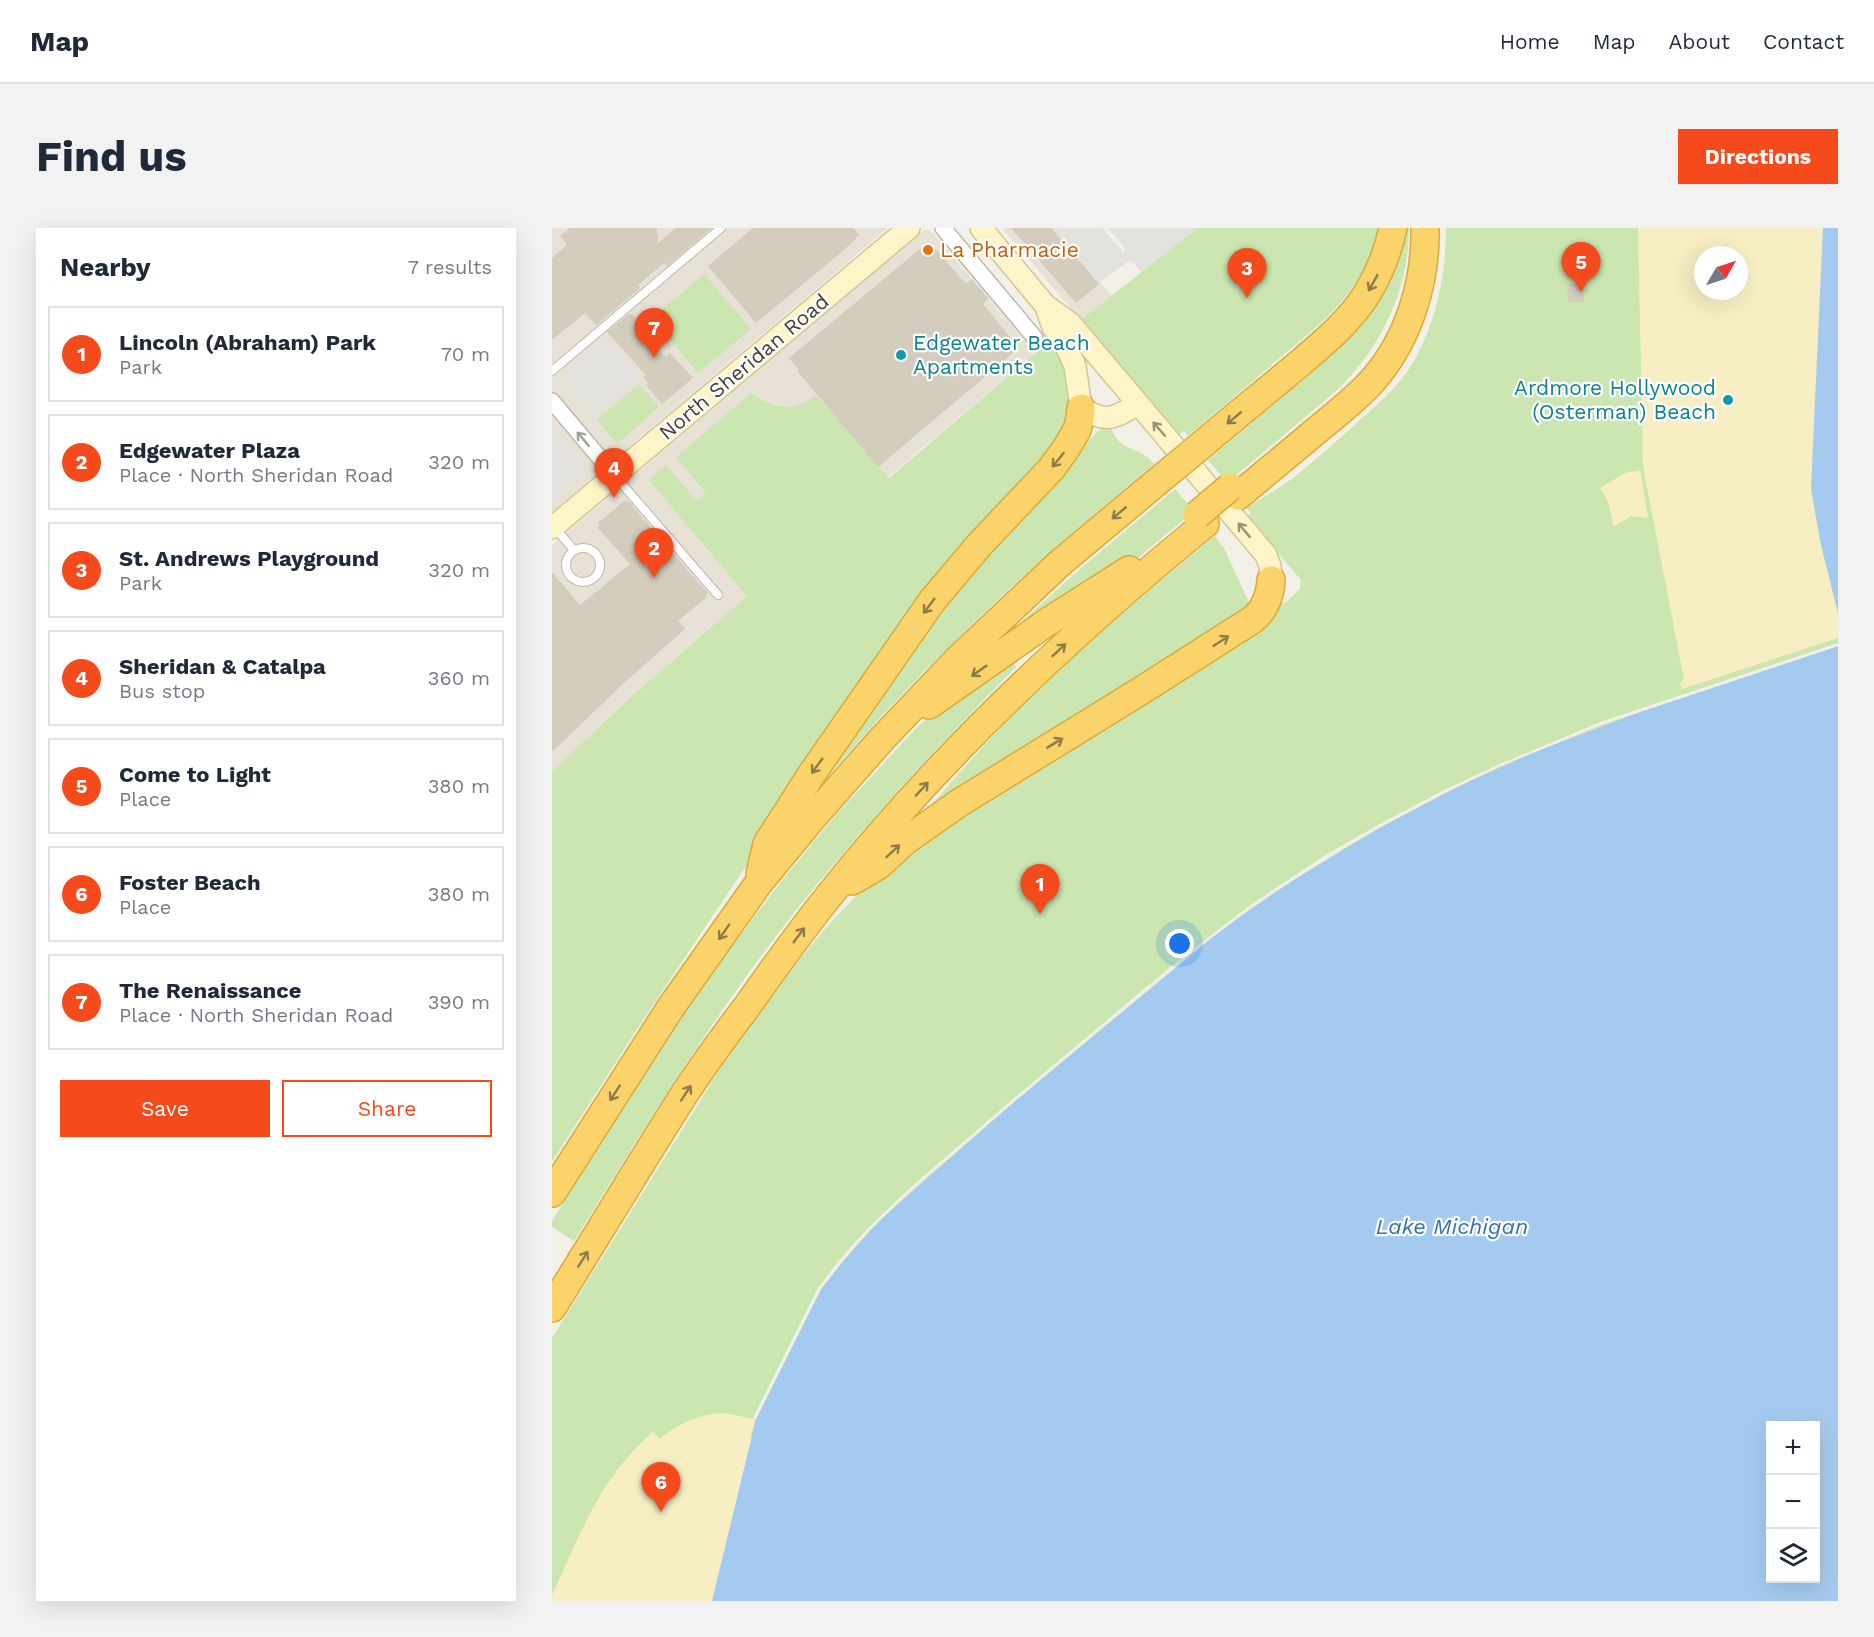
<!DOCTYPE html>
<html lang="en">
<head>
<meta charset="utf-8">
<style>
	body { margin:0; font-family:"Work Sans",sans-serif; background:#f2f2f3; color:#1f2937 }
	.controls { position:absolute; right:18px; bottom:18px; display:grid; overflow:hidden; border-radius:0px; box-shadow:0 6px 24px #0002 }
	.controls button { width:54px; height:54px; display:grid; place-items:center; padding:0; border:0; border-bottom:2px solid #e0e1e3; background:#fff; color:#1f2937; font:30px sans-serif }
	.compass { position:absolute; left:1142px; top:18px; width:54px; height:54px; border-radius:50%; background:#fff; box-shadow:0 6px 24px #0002; rotate:51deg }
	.you { position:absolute; left:628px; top:716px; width:21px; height:21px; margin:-15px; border:4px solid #fff; border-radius:50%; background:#1a73e8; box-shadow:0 0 0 9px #1a73e833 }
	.badge { display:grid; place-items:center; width:39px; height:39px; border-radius:50%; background:#f54b1c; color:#fff; font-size:20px; font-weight:700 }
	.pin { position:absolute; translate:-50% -50px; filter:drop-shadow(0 2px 3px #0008) }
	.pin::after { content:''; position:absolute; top:32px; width:21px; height:18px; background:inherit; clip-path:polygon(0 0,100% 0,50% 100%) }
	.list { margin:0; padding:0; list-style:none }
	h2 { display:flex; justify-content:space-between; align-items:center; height:78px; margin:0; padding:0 24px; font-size:26px }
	h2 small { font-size:20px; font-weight:400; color:#747a83 }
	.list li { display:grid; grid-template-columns:39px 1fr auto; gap:18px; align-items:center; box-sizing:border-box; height:96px; margin:0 12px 12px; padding:0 12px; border:2px solid #e0e1e3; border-radius:0px }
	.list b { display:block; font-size:22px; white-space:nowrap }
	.list p { margin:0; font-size:20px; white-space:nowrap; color:#747a83 }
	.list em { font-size:20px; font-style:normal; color:#747a83 }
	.actions { display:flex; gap:12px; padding:18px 24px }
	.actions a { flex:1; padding:14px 0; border:2px solid #f54b1c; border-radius:0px; text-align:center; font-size:21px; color:#f54b1c }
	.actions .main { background:#f54b1c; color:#fff }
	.icon { flex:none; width:33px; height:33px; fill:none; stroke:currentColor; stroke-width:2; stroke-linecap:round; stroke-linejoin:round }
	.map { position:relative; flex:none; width:1286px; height:1373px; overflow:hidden; border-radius:0px }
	header { display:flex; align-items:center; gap:36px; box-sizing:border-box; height:84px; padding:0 30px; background:#fff; border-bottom:2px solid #e0e1e3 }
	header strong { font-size:28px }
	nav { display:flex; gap:33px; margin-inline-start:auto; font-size:21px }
	.intro { display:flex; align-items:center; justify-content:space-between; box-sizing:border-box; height:144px; padding:0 36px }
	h1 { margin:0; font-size:42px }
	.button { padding:15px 27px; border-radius:0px; background:#f54b1c; color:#fff; font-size:21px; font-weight:700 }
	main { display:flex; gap:36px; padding:0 36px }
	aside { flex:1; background:#fff; border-radius:0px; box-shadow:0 6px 24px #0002 }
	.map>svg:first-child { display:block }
	.residential { fill:#e7e2d5 }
	.green { fill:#cbe6b0; fill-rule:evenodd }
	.sand { fill:#f7efc3; fill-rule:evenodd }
	.parking { fill:#e4e2df }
	.water { fill:#a4cbef; fill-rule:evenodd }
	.pier { fill:#f3f0e7 }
	.building { fill:#d4cdbd }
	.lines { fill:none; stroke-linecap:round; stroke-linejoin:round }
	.service-casing { stroke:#beb8aa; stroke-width:10 }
	.minor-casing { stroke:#beb8aa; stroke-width:18 }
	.secondary-casing { stroke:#d2c698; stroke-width:24 }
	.motorway-casing { stroke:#daaa3a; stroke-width:30 }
	.service { stroke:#fff; stroke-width:8 }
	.minor { stroke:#fff; stroke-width:15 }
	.secondary { stroke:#fdf4c7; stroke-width:21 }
	.motorway { stroke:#fad46b; stroke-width:27 }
	.motorway-bridge-casing { stroke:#daaa3a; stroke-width:30; stroke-linecap:butt }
	.motorway-bridge { stroke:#fad46b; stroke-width:27 }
	.oneway { stroke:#8e7c4b }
	.oneway2 { stroke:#989277 }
	.oneway3 { stroke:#a2a09a }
	.food-dot { fill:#e8710a; stroke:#fff; stroke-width:2 }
	.culture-dot { fill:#0f9aa8; stroke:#fff; stroke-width:2 }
	.labels { text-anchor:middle; stroke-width:4.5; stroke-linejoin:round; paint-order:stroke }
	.food-label { font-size:21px; fill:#c56008; stroke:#fff; text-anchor:start }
	.culture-label { font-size:21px; fill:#0d838f; stroke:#fff; text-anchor:start }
	.street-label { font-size:21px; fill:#464136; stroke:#fff }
	.water-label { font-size:22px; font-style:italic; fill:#3172b0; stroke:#fff }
</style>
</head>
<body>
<header>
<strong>Map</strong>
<nav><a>Home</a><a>Map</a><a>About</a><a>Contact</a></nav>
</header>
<div class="intro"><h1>Find us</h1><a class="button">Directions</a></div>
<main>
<aside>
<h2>Nearby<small>7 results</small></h2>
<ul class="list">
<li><span class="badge">1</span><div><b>Lincoln (Abraham) Park</b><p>Park</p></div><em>70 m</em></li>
<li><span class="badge">2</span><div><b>Edgewater Plaza</b><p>Place · North Sheridan Road</p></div><em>320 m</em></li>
<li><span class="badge">3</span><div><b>St. Andrews Playground</b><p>Park</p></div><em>320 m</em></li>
<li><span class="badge">4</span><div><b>Sheridan &amp; Catalpa</b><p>Bus stop</p></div><em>360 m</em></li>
<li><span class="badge">5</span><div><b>Come to Light</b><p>Place</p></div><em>380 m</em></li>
<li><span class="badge">6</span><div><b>Foster Beach</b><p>Place</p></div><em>380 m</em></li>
<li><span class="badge">7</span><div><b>The Renaissance</b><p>Place · North Sheridan Road</p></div><em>390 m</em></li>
</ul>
<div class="actions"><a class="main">Save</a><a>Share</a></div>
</aside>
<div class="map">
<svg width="1286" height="1373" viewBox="0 0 1286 1373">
	<rect width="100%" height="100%" fill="#f3f0e7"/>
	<path class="residential" d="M0,0h336l-336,284z
		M450,0h53l57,68 -31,24z
		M372,2l6,1 3,2 102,120 -329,278 -72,63 -82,77v-226z"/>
	<path class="green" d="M645,0h181c-12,62 -56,95 -102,133 -29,25 -59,50 -88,75l-4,-5 -6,4 -97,-115z
		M852,0h5c0,61 -28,120 -72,162l-110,93 -19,-23 121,-102c45,-42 63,-69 75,-130z
		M894,0h377l-12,261 27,124v33l-193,64 -103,39 -213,108 -62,40 -91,68 -161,136 -121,106 -146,236 -36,158h-160v-263l170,-272 29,-43 41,-55 39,-46 28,-29 34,-30 387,-264 4,5 16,-15 1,-9 -28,-33 -29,-28 7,-6 -4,-5c16,-11 35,-21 50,-33 22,-18 44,-38 65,-57 16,-14 33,-29 45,-46 28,-42 39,-94 39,-144zM1151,27h36v36h-36z
		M152,46l47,55 -53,44 -46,-55z
		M502,109l9,13 11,53 -7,30 -186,231 -242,362 -87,136v-391l82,-77 113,-98 -98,-116 17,-15 31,36 9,-8 -30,-36 75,-64c21,16 44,20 65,2l73,83z
		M87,156l20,23 -42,37 -20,-24z
		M558,198c3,6 5,13 11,17 12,9 21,6 33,21 -45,38 -91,76 -135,116 -70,64 -138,133 -199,206l-2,-1 115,-170 75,-87 90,-97z
		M623,261l19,22 -55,46 -44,28 -77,52 -6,-7 67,-60z
		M663,308l9,12 29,63 -335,209c24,-27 48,-55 73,-82 68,-74 147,-138 224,-202z
		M456,430l8,9c-95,96 -186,194 -266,304 -63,87 -119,179 -176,270l-22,-14v-6l117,-187 60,-84 51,-67 55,-67 83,-90z"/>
	<path class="sand" d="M1086,0h185l-12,261 10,56 17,68v25l-156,51 -2,-5 4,-5 -41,-212zM1151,27h36v36h-36z
		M1088,242l8,48 -17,-2 -18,11c-2,-16 -4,-27 -13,-39l25,-15z
		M171,1185l32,6 -43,182h-160v-6c29,-62 47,-116 101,-163l7,7c19,-16 38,-25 63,-26z"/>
	<path class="parking" d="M503,0h47l22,25 1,-4 -17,-21h89l-56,45 -8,-11 -4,-1 -29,21z
		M45,115l6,7 8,-7 29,34 -45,38 -29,-34 9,-8 -6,-7z
		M0,203l33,38 -33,28z"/>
	<path class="water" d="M1271,0h15v385l-17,-68 -10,-56z
		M1286,418v955h-1126l44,-182 65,-130 22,-28 40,-44 132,-116 201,-167 69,-49 94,-57 84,-44 79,-35 103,-39zM1218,1198h46v152h-46z"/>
	<path class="pier" d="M1286,415v3l-234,78 -103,42 -58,28 -64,34 -50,29 -78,51 -75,57 -161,136 -102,88 -43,41 -27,31 -22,28 -65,130 -3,-1 65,-130 22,-29 28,-31 43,-41 102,-88 162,-136 74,-57 78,-52 51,-29 64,-34 58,-27 103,-43z"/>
	<path class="building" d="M18,0h87l1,15 18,-15h36l-45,38 -3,-3 -26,22 2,3 -41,35 -3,2 -11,-12 -33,27v-82l15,-13 -7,-9z
		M201,0h100l6,7 -4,3 1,1 -19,17 -81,67 -48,-57z
		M459,0h40l48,56 -23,19z
		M374,16l7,2 33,38 6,-5 17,20 -6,5 31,38 2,7 -3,4 -135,114 -81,-96 2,-1 -10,-12z
		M1015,56h17v18h-16z
		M77,86h3l20,23 -2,2 15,18 5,-4 23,25 -31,26 -16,-19 2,-2 -5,-6 3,-2 -39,-43z
		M73,272l2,2 1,-1 64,74 16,18 -2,2 1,2 -29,24 7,8 -61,54 -72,69v-180l28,33 50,-41 -33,-37 3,-2 -2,-2z"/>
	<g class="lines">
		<defs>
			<path id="service" d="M0,143l169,-143
				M64,249l102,118
				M3,300l19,22
				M14 337a17 17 0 1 1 34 0a17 17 0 1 1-34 0Z"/>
			<path id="minor" d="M391,0l92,110
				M0,173l63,75"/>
			<path id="secondary" d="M429,0l64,77 25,18 196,232 4,11 1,14
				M494,79l7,20 13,19 9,20 6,42c24,15 34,11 56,-4
				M0,300l357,-300"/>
			<path id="motorway" d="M646,220c29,-25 59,-49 89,-74 29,-25 61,-49 81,-82 12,-20 20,-41 25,-64
				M686,268c28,-23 56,-47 84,-70 17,-14 36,-29 51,-46 36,-41 53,-98 52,-152
				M377,477l117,-82 83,-53
				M208,646l7,-30 44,-69 121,-174 48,-57 71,-75 14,-19 12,-20 3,-11 1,-11
				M300,653l27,-16 26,-24 54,-38 180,-111 113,-72c13,-10 18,-24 19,-40
				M0,965l119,-186 87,-123 56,-68 67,-76 76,-80 103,-97 104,-87
				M0,1080c44,-71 88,-144 133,-215 20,-30 41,-59 63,-88 26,-37 52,-73 80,-108 110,-139 240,-261 377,-373"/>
		</defs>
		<use href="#service" class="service-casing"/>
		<use href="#minor" class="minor-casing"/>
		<use href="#secondary" class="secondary-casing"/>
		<use href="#motorway" class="motorway-casing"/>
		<use href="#service" class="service"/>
		<use href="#minor" class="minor"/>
		<use href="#secondary" class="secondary"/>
		<use href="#motorway" class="motorway"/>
		<defs>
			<path id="motorway-bridge" d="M612,248l34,-28
				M645,287l33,-28"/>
		</defs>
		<use href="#motorway-bridge" class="motorway-bridge-casing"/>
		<use href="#motorway-bridge" class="motorway-bridge"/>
	</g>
	<defs><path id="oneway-shaft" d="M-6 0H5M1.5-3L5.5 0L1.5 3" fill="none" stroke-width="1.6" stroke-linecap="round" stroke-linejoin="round" transform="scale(1.5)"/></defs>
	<g class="oneway">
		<use href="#oneway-shaft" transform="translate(821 55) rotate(119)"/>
		<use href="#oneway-shaft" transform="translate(682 190) rotate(140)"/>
		<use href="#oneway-shaft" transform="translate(506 232) rotate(129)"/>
		<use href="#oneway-shaft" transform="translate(567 285) rotate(140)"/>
		<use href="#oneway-shaft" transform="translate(377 378) rotate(127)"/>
		<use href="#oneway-shaft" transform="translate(669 413) rotate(-33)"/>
		<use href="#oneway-shaft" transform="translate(507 422) rotate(-43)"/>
		<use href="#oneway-shaft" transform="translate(427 443) rotate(145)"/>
		<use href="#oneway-shaft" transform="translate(503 515) rotate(-31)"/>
		<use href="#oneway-shaft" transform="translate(265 538) rotate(126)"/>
		<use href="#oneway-shaft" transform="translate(370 561) rotate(-47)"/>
		<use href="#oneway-shaft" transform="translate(341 623) rotate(-43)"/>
		<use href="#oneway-shaft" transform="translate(172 704) rotate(125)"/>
		<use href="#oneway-shaft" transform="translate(247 707) rotate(-53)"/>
		<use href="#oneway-shaft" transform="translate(63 865) rotate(123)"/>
		<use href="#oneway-shaft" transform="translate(134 865) rotate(-57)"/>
		<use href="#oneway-shaft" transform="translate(31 1031) rotate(-58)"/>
	</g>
	<g class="oneway2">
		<use href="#oneway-shaft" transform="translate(607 201) rotate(-131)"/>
		<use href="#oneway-shaft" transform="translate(692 302) rotate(-130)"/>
	</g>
	<use class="oneway3" href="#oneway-shaft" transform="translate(31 211) rotate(-130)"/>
	<circle class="food-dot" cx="376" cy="22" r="6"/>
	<g class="culture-dot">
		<circle cx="349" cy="127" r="6"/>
		<circle cx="1176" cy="172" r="6"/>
	</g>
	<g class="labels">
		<g class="food-label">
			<text x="388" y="29">La Pharmacie</text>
		</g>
		<g class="culture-label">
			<text x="361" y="122">Edgewater Beach<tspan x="361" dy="24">Apartments</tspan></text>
			<text x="1164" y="167" text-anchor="end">Ardmore Hollywood<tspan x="1164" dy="24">(Osterman) Beach</tspan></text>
		</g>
		<g class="street-label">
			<text transform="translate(192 139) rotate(-40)" y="7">North Sheridan Road</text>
		</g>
		<g class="water-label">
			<text x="900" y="1006">Lake Michigan</text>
		</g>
	</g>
</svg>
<div class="controls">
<button>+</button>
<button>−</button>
<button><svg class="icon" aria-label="layers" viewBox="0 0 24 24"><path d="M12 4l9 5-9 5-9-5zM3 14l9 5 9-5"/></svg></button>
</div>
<svg class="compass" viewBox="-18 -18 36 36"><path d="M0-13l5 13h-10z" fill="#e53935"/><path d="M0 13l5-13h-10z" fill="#747a83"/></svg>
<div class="you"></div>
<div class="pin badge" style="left:488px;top:686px">1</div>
<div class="pin badge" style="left:102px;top:350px">2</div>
<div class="pin badge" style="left:695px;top:70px">3</div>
<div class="pin badge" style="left:62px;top:270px">4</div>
<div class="pin badge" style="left:1029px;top:64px">5</div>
<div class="pin badge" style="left:109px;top:1284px">6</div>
<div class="pin badge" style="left:102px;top:130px">7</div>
</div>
</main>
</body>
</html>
